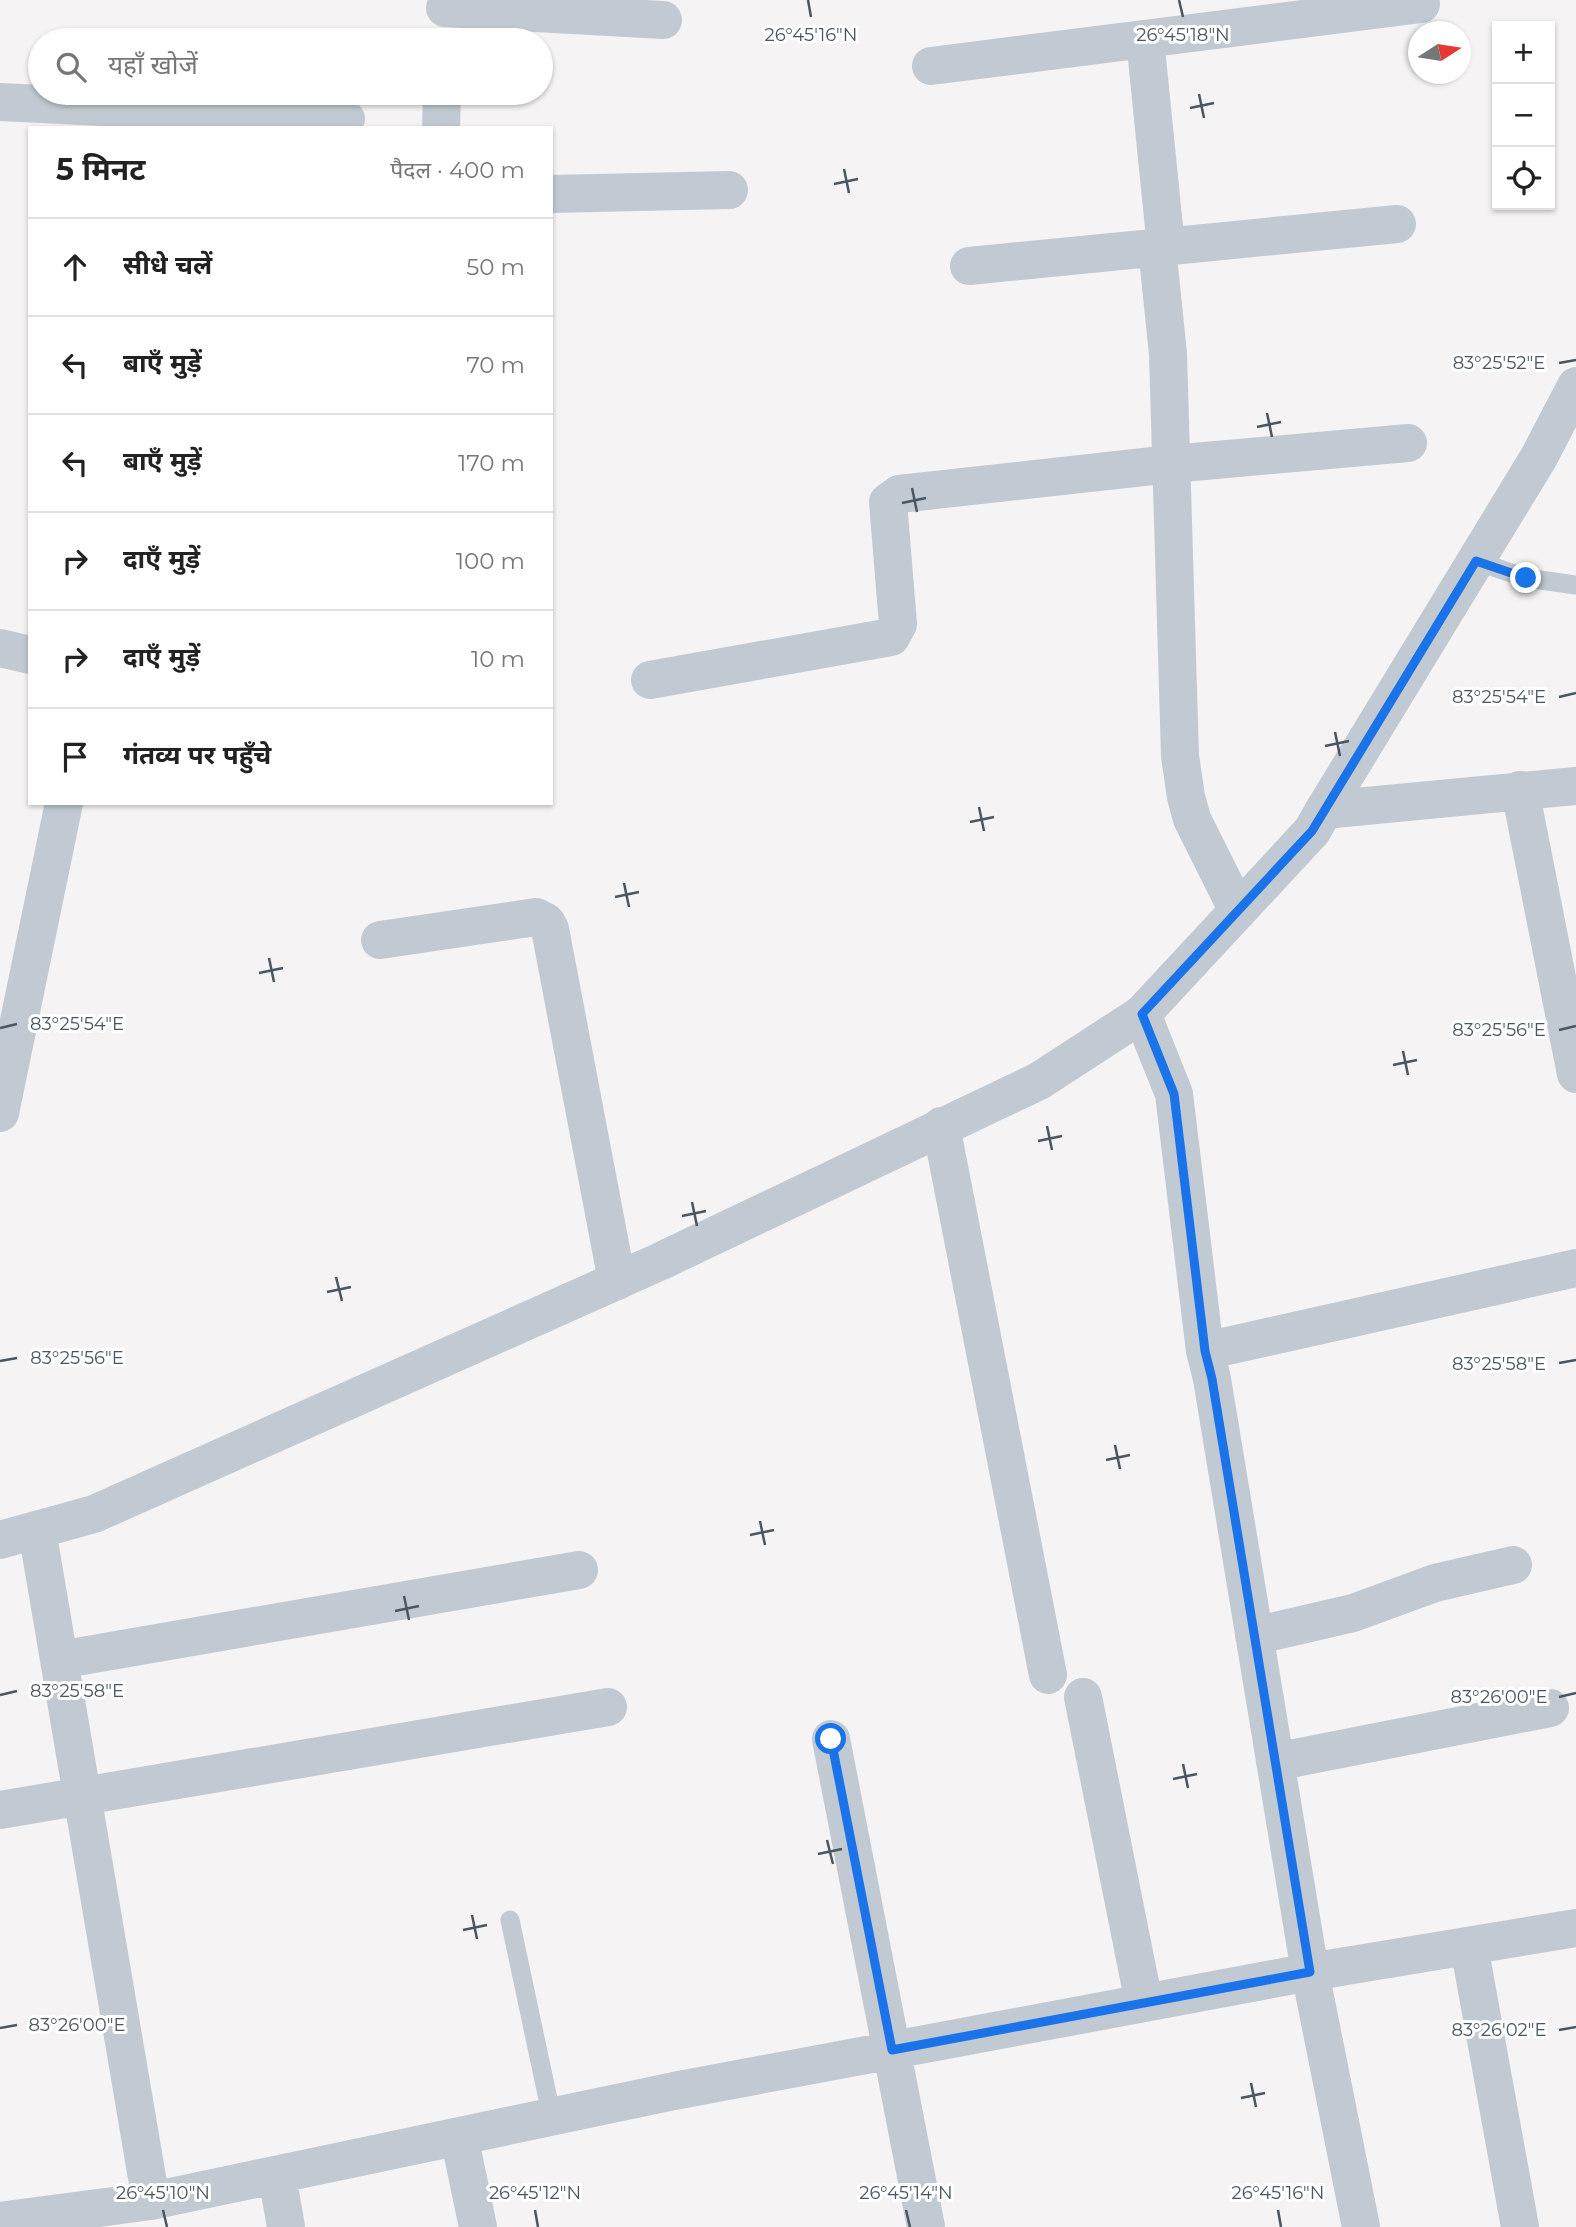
<!DOCTYPE html>
<html lang="hi">
<head>
<meta charset="utf-8">
<style>
	body { margin:0; font-family:Montserrat,"Noto Sans Devanagari",sans-serif; background:#f6f6f6; color:#222 }
	.controls { position:absolute; right:21px; top:21px; display:grid; overflow:hidden; border-radius:0px; box-shadow:0 2px 5px #0004 }
	.controls button { width:63px; height:63px; display:grid; place-items:center; padding:0; border:0; border-bottom:2px solid #e0e0e0; background:#fff; color:#222; font:35px sans-serif }
	.compass { position:absolute; left:1408px; top:21px; width:63px; height:63px; border-radius:50%; background:#fff; box-shadow:0 2px 5px #0004; rotate:78deg }
	.stop { position:absolute; width:21px; height:21px; margin:-16px; border:5px solid #1a73e8; border-radius:50%; background:#fff }
	.stop.end { background:#1a73e8; border-color:#fff; box-shadow:0 2px 7px #0008 }
	.list { margin:0; padding:0; list-style:none }
	h2 { display:flex; justify-content:space-between; align-items:center; height:91px; margin:0; padding:0 28px; font-size:30px }
	h2 small { font-size:23px; font-weight:400; color:#767676 }
	.list li { display:grid; grid-template-columns:46px 1fr auto; gap:21px; align-items:center; box-sizing:border-box; height:98px; padding:0 28px; border-top:2px solid #e0e0e0 }
	.list b { display:block; font-size:26px; white-space:nowrap }
	.list em { font-size:23px; font-style:normal; color:#767676 }
	.icon { flex:none; width:38px; height:38px; fill:none; stroke:currentColor; stroke-width:2; stroke-linecap:round; stroke-linejoin:round }
	.map { position:relative; flex:none; width:1576px; height:2227px; overflow:hidden }
	.search { position:absolute; background:#fff; box-shadow:0 2px 5px #0004; left:28px; top:28px; width:525px; height:77px; display:flex; align-items:center; gap:18px; box-sizing:border-box; padding:0 24px; border-radius:38px; color:#767676; font-size:26px }
	.panel { position:absolute; background:#fff; box-shadow:0 2px 5px #0004; left:28px; top:126px; width:525px; height:679px; border-radius:0px }
	.map>svg:first-child { display:block }
	.lines { fill:none; stroke-linecap:round; stroke-linejoin:round }
	.service { stroke:#c1cad2; stroke-width:19 }
	.minor { stroke:#c1cad2; stroke-width:38 }
	.tertiary { stroke:#c1cad2; stroke-width:38 }
	.route { stroke:#1a73e8; stroke-width:9 }
	.ticks { fill:none; stroke:#4a5661; stroke-width:2.5 }
	.ticks-label { font-size:18px; text-anchor:middle; fill:#4a5661; stroke:#fff; stroke-width:6; stroke-linejoin:round; paint-order:stroke }
</style>
</head>
<body>
<div class="map">
<svg width="1576" height="2227" viewBox="0 0 1576 2227">
	<rect width="100%" height="100%" fill="#f5f3f3"/>
	<g class="lines">
		<path class="service" d="M1476,561l50,17 50,7
			M510,1920l42,198"/>
		<path class="minor" d="M445,8l218,12
			M1145,39l21,208
			M931,66l490,-62
			M0,102l346,17
			M441,128l1,-35
			M551,194l178,-4
			M1157,247l11,107 12,402 6,41 6,22 46,92
			M969,266l428,-42
			M650,680l241,-43 7,-13 -10,-122 11,-8 272,-30 237,-21
			M1520,790l56,284
			M1324,810l215,-353 37,-71
			M1324,810l252,-24
			M380,940l156,-23 10,5 4,7 67,352
			M1142,1014l32,80 31,257 7,28 98,593 51,255
			M941,1126l107,549
			M1205,1351l371,-83
			M37,1530l114,671
			M1254,1636l99,-23 82,-30 78,-18
			M59,1660l520,-90
			M1083,1697l61,306
			M831,1739l95,488
			M1275,1762l275,-54
			M0,1810l608,-103
			M1469,1946l51,281
			M459,2136l19,91
			M277,2175l9,52
			M0,2221l151,-20 523,-110 636,-119 266,-44"/>
		<path class="tertiary" d="M0,648l30,7
			M0,1113l64,-310
			M0,1540l94,-26 565,-252 380,-181 103,-67 170,-183 12,-21"/>
	</g>
	<g class="lines">
		<path class="route" d="M831,1739l61,311 418,-78 -98,-593 -7,-28 -31,-257 -32,-80 170,-183 164,-270 50,17"/>
	</g>
	<path class="ticks" d="M808,0l3,17M1179,0l4,17M1199,94l5,24M1190,108l24,-5M844,169l5,24M834,184l24,-5M1559,363l17,-3M1267,413l5,24M1257,427l24,-5M912,488l5,24M902,503l24,-5M1559,697l17,-4M1335,732l5,24M1325,746l24,-5M979,807l5,24M970,822l24,-5M624,883l5,24M615,897l24,-5M269,958l5,24M259,973l24,-5M0,1028l17,-4M1559,1030l17,-4M1403,1051l5,24M1393,1065l24,-5M1047,1126l5,24M1038,1141l24,-5M692,1202l5,24M682,1216l24,-5M336,1277l6,24M327,1292l24,-5M0,1361l17,-3M1559,1363l17,-3M1115,1445l5,24M1106,1460l24,-5M760,1521l5,24M750,1535l24,-5M404,1596l5,24M395,1611l24,-5M0,1695l17,-4M1559,1697l17,-4M1183,1764l5,24M1173,1779l24,-5M827,1840l6,24M818,1854l24,-5M472,1915l5,24M463,1930l24,-5M0,2028l17,-3M1559,2030l17,-3M1251,2083l5,24M1241,2098l24,-5M163,2210l4,17M535,2210l3,17M906,2210l4,17M1278,2210l3,17"/>
	<g class="ticks-label">
		<text x="811" y="41">26°45'16"N</text>
		<text x="1183" y="41">26°45'18"N</text>
		<text x="1499" y="369">83°25'52"E</text>
		<text x="1499" y="703">83°25'54"E</text>
		<text x="77" y="1030">83°25'54"E</text>
		<text x="1499" y="1036">83°25'56"E</text>
		<text x="77" y="1364">83°25'56"E</text>
		<text x="1499" y="1370">83°25'58"E</text>
		<text x="77" y="1697">83°25'58"E</text>
		<text x="1499" y="1703">83°26'00"E</text>
		<text x="77" y="2031">83°26'00"E</text>
		<text x="1499" y="2036">83°26'02"E</text>
		<text x="163" y="2199">26°45'10"N</text>
		<text x="535" y="2199">26°45'12"N</text>
		<text x="906" y="2199">26°45'14"N</text>
		<text x="1278" y="2199">26°45'16"N</text>
	</g>
</svg>
<div class="controls">
<button>+</button>
<button>−</button>
<button><svg class="icon" aria-label="locate" viewBox="0 0 24 24"><circle cx="12" cy="12" r="6"/><path d="M12 2v4M12 18v4M2 12h4M18 12h4"/></svg></button>
</div>
<svg class="compass" viewBox="-18 -18 36 36"><path d="M0-13l5 13h-10z" fill="#e53935"/><path d="M0 13l5-13h-10z" fill="#767676"/></svg>
<div class="stop" style="left:831px;top:1739px"></div>
<div class="stop end" style="left:1526px;top:578px"></div>
<div class="search"><svg class="icon" aria-label="search" viewBox="0 0 24 24"><circle cx="10" cy="10" r="6"/><path d="M15 15l6 6"/></svg>यहाँ खोजें</div>
<section class="panel">
<h2>5 मिनट<small>पैदल · 400 m</small></h2>
<ul class="list">
<li><svg class="icon" aria-label="ahead" viewBox="0 0 24 24"><path d="M12 20V5M6 11l6-6 6 6"/></svg><div><b>सीधे चलें</b></div><em>50 m</em></li>
<li><svg class="icon" aria-label="left" viewBox="0 0 24 24"><path d="M17 20v-9H6M10 6l-5 5 5 5"/></svg><div><b>बाएँ मुड़ें</b></div><em>70 m</em></li>
<li><svg class="icon" aria-label="left" viewBox="0 0 24 24"><path d="M17 20v-9H6M10 6l-5 5 5 5"/></svg><div><b>बाएँ मुड़ें</b></div><em>170 m</em></li>
<li><svg class="icon" aria-label="right" viewBox="0 0 24 24"><path d="M7 20v-9h11M14 6l5 5-5 5"/></svg><div><b>दाएँ मुड़ें</b></div><em>100 m</em></li>
<li><svg class="icon" aria-label="right" viewBox="0 0 24 24"><path d="M7 20v-9h11M14 6l5 5-5 5"/></svg><div><b>दाएँ मुड़ें</b></div><em>10 m</em></li>
<li><svg class="icon" aria-label="arrive" viewBox="0 0 24 24"><path d="M6 21V4h12l-3 4 3 4H6"/></svg><div><b>गंतव्य पर पहुँचे</b></div></li>
</ul>
</section>
</div>
</body>
</html>
